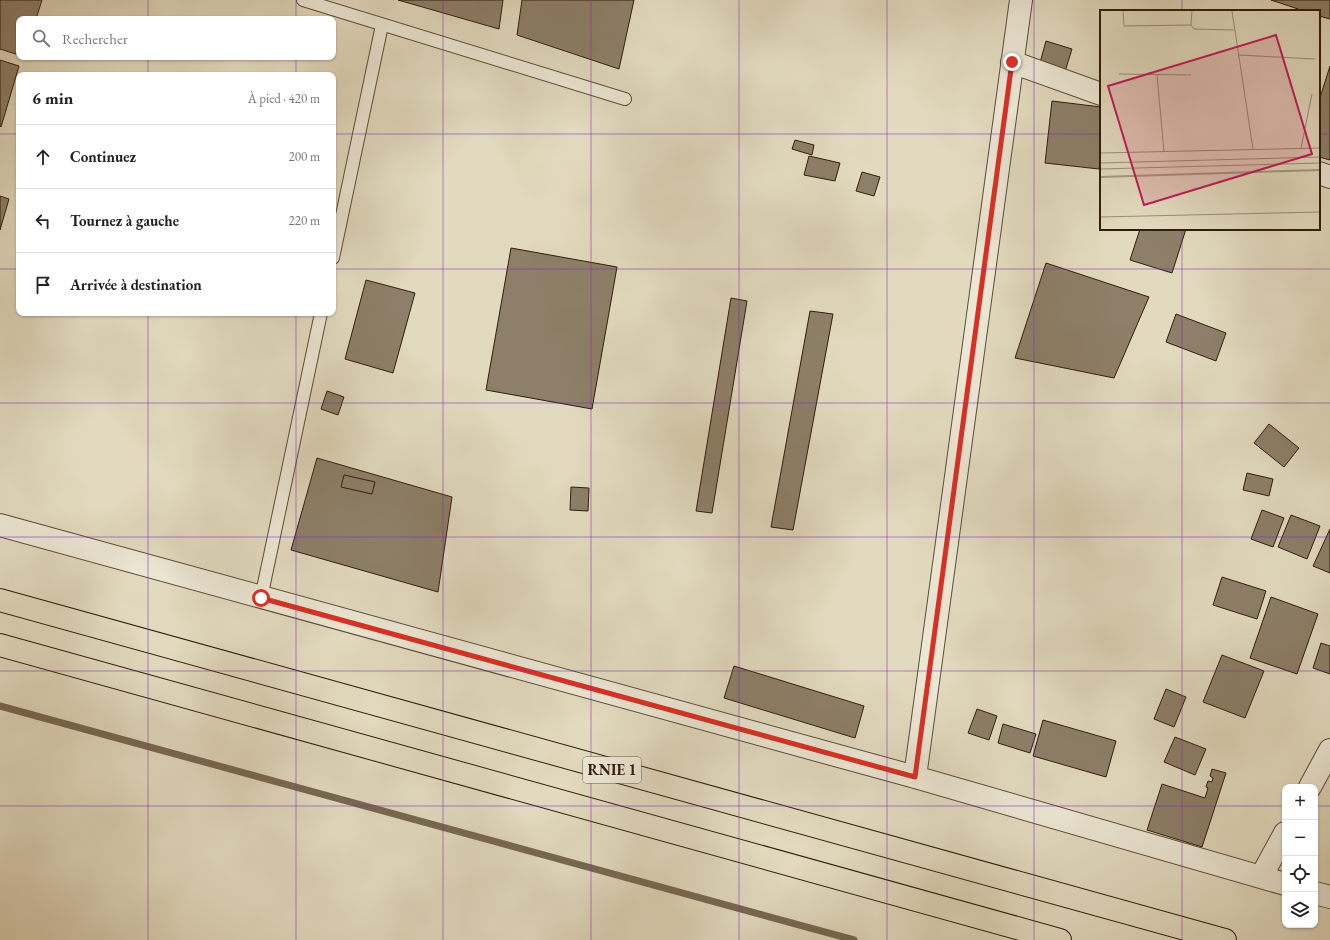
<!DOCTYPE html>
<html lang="fr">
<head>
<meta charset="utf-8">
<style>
	body { margin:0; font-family:"EB Garamond",serif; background:#f6f6f6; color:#222 }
	.controls { position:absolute; right:12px; bottom:12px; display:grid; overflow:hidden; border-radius:8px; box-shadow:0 1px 3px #0004 }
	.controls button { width:36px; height:36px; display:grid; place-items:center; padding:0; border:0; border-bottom:1px solid #e0e0e0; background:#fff; color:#222; font:20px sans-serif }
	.stop { position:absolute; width:12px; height:12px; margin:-9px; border:3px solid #d93025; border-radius:50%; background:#fff }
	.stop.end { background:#d93025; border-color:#fff; box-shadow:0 1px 4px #0008 }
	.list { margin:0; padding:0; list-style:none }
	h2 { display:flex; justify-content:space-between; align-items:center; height:52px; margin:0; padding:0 16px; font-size:17px }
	h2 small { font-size:13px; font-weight:400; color:#767676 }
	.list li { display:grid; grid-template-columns:26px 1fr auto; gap:12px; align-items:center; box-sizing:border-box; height:64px; padding:0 16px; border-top:1px solid #e0e0e0 }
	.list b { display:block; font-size:15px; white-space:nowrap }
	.list em { font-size:13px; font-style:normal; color:#767676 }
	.icon { flex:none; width:22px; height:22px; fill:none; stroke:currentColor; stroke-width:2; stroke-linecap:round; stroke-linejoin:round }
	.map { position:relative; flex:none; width:1330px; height:940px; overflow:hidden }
	.search { position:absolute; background:#fff; box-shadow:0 1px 3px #0004; left:16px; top:16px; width:320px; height:44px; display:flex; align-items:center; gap:10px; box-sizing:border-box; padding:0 14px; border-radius:8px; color:#767676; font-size:15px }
	.panel { position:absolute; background:#fff; box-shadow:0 1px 3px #0004; left:16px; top:72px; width:320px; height:244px; border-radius:8px }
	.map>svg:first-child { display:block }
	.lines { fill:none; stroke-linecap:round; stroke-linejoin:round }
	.stream { stroke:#776852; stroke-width:7 }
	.building { fill:#8d7f69; stroke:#311d0b }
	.service-casing { stroke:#5d4c38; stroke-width:14 }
	.minor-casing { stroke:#5d4c38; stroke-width:24 }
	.trunk-casing { stroke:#311d0b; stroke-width:24 }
	.service { stroke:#ece7d5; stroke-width:12 }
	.minor { stroke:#ece7d5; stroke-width:22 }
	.trunk { stroke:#e2dabf; stroke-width:22 }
	.route { stroke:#d93025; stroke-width:5 }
	.grid { fill:none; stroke:#7b2cbf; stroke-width:1; stroke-opacity:0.55 }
	.labels { text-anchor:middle; stroke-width:4; stroke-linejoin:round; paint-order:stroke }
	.shield { fill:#ece7d5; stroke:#695a48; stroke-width:1 }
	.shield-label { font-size:15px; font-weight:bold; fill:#311d0b }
	.inset-river { fill:none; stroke:#a69a82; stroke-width:2 }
	.inset-road { fill:none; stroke:#9b8e77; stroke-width:1 }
	.view { fill:#c2185b; fill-opacity:0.15; stroke:#c2185b; stroke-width:2 }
	.inset-edge { fill:none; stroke:#311d0b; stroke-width:2 }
</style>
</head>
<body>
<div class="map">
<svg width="1330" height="940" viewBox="0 0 1330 940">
	<rect width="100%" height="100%" fill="#e2dabf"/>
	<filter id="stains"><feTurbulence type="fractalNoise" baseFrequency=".005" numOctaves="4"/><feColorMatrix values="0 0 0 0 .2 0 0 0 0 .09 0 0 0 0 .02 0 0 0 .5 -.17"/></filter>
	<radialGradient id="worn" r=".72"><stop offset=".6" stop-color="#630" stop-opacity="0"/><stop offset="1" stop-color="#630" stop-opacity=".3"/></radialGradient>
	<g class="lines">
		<path class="stream" d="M0,706l854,234"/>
	</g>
	<path class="building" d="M0,0h42l-6,19h-17v36l-19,-6z
		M398,0h105l-4,29z
		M522,0h112l-15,69 -102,-34z
		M1271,0h59v19l-11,-3v-5h-15z
		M1046,41l26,8 -9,29 -25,-8z
		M0,60l19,6 -18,61 -1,-1z
		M1330,66v94l-11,-3v-56z
		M1052,101l49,6v47l-2,15 -54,-6z
		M795,140l19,5 -2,10 -20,-6z
		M809,156l31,7 -5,18 -31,-6z
		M862,172l18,5 -6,19 -18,-5z
		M0,196l9,3 -9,31z
		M1140,229h46l-14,44 -42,-13z
		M511,248l106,19 -25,142 -106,-19z
		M1046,263l103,34 -35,81 -99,-20z
		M366,280l49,13 -22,80 -48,-14z
		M731,298l16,3 -35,212 -16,-2z
		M810,311l23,3 -40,216 -22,-3z
		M1176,314l50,19 -10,28 -50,-19z
		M327,391l17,6 -6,18 -17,-6z
		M1269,424l30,24 -15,19 -30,-24z
		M317,458l135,39 -14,95 -147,-42z
		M1247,473l26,6 -4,17 -26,-6z
		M344,475l31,7 -3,12 -31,-7z
		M571,487l18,1 -1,23 -18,-1z
		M1262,510l22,8 -11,29 -22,-8z
		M1291,515l29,11 -13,33 -29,-12z
		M1330,529v44l-17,-7z
		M1222,577l44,14 -9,28 -44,-14z
		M1271,597l47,17 -21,60 -47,-16z
		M1321,643l9,3v28l-17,-6z
		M1222,655l42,16 -19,47 -42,-16z
		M734,666l130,40 -9,32 -131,-40z
		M1166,689l20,8 -12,30 -20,-8z
		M977,709l20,7 -8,24 -21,-7z
		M1043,720l73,21 -10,36 -73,-21z
		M1003,724l33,10 -6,19 -32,-10z
		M1175,737l31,12 -11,26 -31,-13z
		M1212,769l14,4 -24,74 -55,-17 15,-46 43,14 3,-10 -2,-1 2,-6 4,1 1,-4 -3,-2z"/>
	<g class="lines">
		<defs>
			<path id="service" d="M303,0l322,99
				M333,258l49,-233
				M261,598l60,-285"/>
			<path id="minor" d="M1012,62l89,32
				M1319,173l11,4
				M0,525l915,252 370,107
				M915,777l106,-777
				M1310,787l20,-37
				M1261,877l24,-44
				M1315,893l15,4"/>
			<path id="trunk" d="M0,600l1225,340
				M0,645l1060,295"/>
		</defs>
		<use href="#service" class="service-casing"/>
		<use href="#minor" class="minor-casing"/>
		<use href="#trunk" class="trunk-casing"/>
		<use href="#service" class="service"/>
		<use href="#minor" class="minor"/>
		<use href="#trunk" class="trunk"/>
	</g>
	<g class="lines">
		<path class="route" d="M261,598l654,179 97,-715"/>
	</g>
	<path class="grid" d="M148,0v19M296,0v19M443,0v940M591,0v940M739,0v940M887,0v940M1034,0v940M1182,0v11M148,57v18M296,57v18M0,134h19M333,134h768M1319,134h11M1182,229v711M0,269h19M333,269h997M148,313v627M296,313v627M0,403h1330M0,537h1330M0,671h1330M0,806h1285M1315,806h15"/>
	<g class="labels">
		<rect class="shield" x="583" y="757" width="58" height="26" rx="3"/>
		<g class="shield-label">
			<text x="612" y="775">RNIE 1</text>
		</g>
	</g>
	<g transform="translate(1100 10)">
		<rect width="220" height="220" fill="#e2dabf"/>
		<path class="inset-river" d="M0,167l220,-7"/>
		<path class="inset-road" d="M23,1l1,15 67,-1M92,1l-1,14 3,4 40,1M132,1l21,138M138,45l77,4M19,64l72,1M57,65l7,77M201,138l11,-54M0,143l220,-5M0,153l220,-6M0,159l220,-6M0,207l220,-5"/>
		<path class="view" d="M176,25l36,119 -168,51 -36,-119z"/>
		<rect width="220" height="220" class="inset-edge"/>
	</g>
	<rect width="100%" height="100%" filter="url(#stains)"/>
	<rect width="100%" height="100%" fill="url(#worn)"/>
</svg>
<div class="controls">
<button>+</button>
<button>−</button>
<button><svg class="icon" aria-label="locate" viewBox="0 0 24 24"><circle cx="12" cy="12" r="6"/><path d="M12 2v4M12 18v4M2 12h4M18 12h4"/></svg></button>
<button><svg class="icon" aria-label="layers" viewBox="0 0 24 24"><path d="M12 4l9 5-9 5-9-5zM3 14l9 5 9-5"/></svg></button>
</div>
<div class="stop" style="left:261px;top:598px"></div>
<div class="stop end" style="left:1012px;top:62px"></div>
<div class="search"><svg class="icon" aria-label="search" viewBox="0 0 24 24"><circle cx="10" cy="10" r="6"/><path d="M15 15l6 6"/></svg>Rechercher</div>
<section class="panel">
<h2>6 min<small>À pied · 420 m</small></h2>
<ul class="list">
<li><svg class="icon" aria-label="ahead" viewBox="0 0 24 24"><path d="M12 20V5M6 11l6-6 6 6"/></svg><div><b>Continuez</b></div><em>200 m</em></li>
<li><svg class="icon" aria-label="left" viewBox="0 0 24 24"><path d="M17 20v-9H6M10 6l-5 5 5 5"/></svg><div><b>Tournez à gauche</b></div><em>220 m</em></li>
<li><svg class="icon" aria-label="arrive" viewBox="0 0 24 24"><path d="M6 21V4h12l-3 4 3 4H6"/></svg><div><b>Arrivée à destination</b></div></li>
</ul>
</section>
</div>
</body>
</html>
